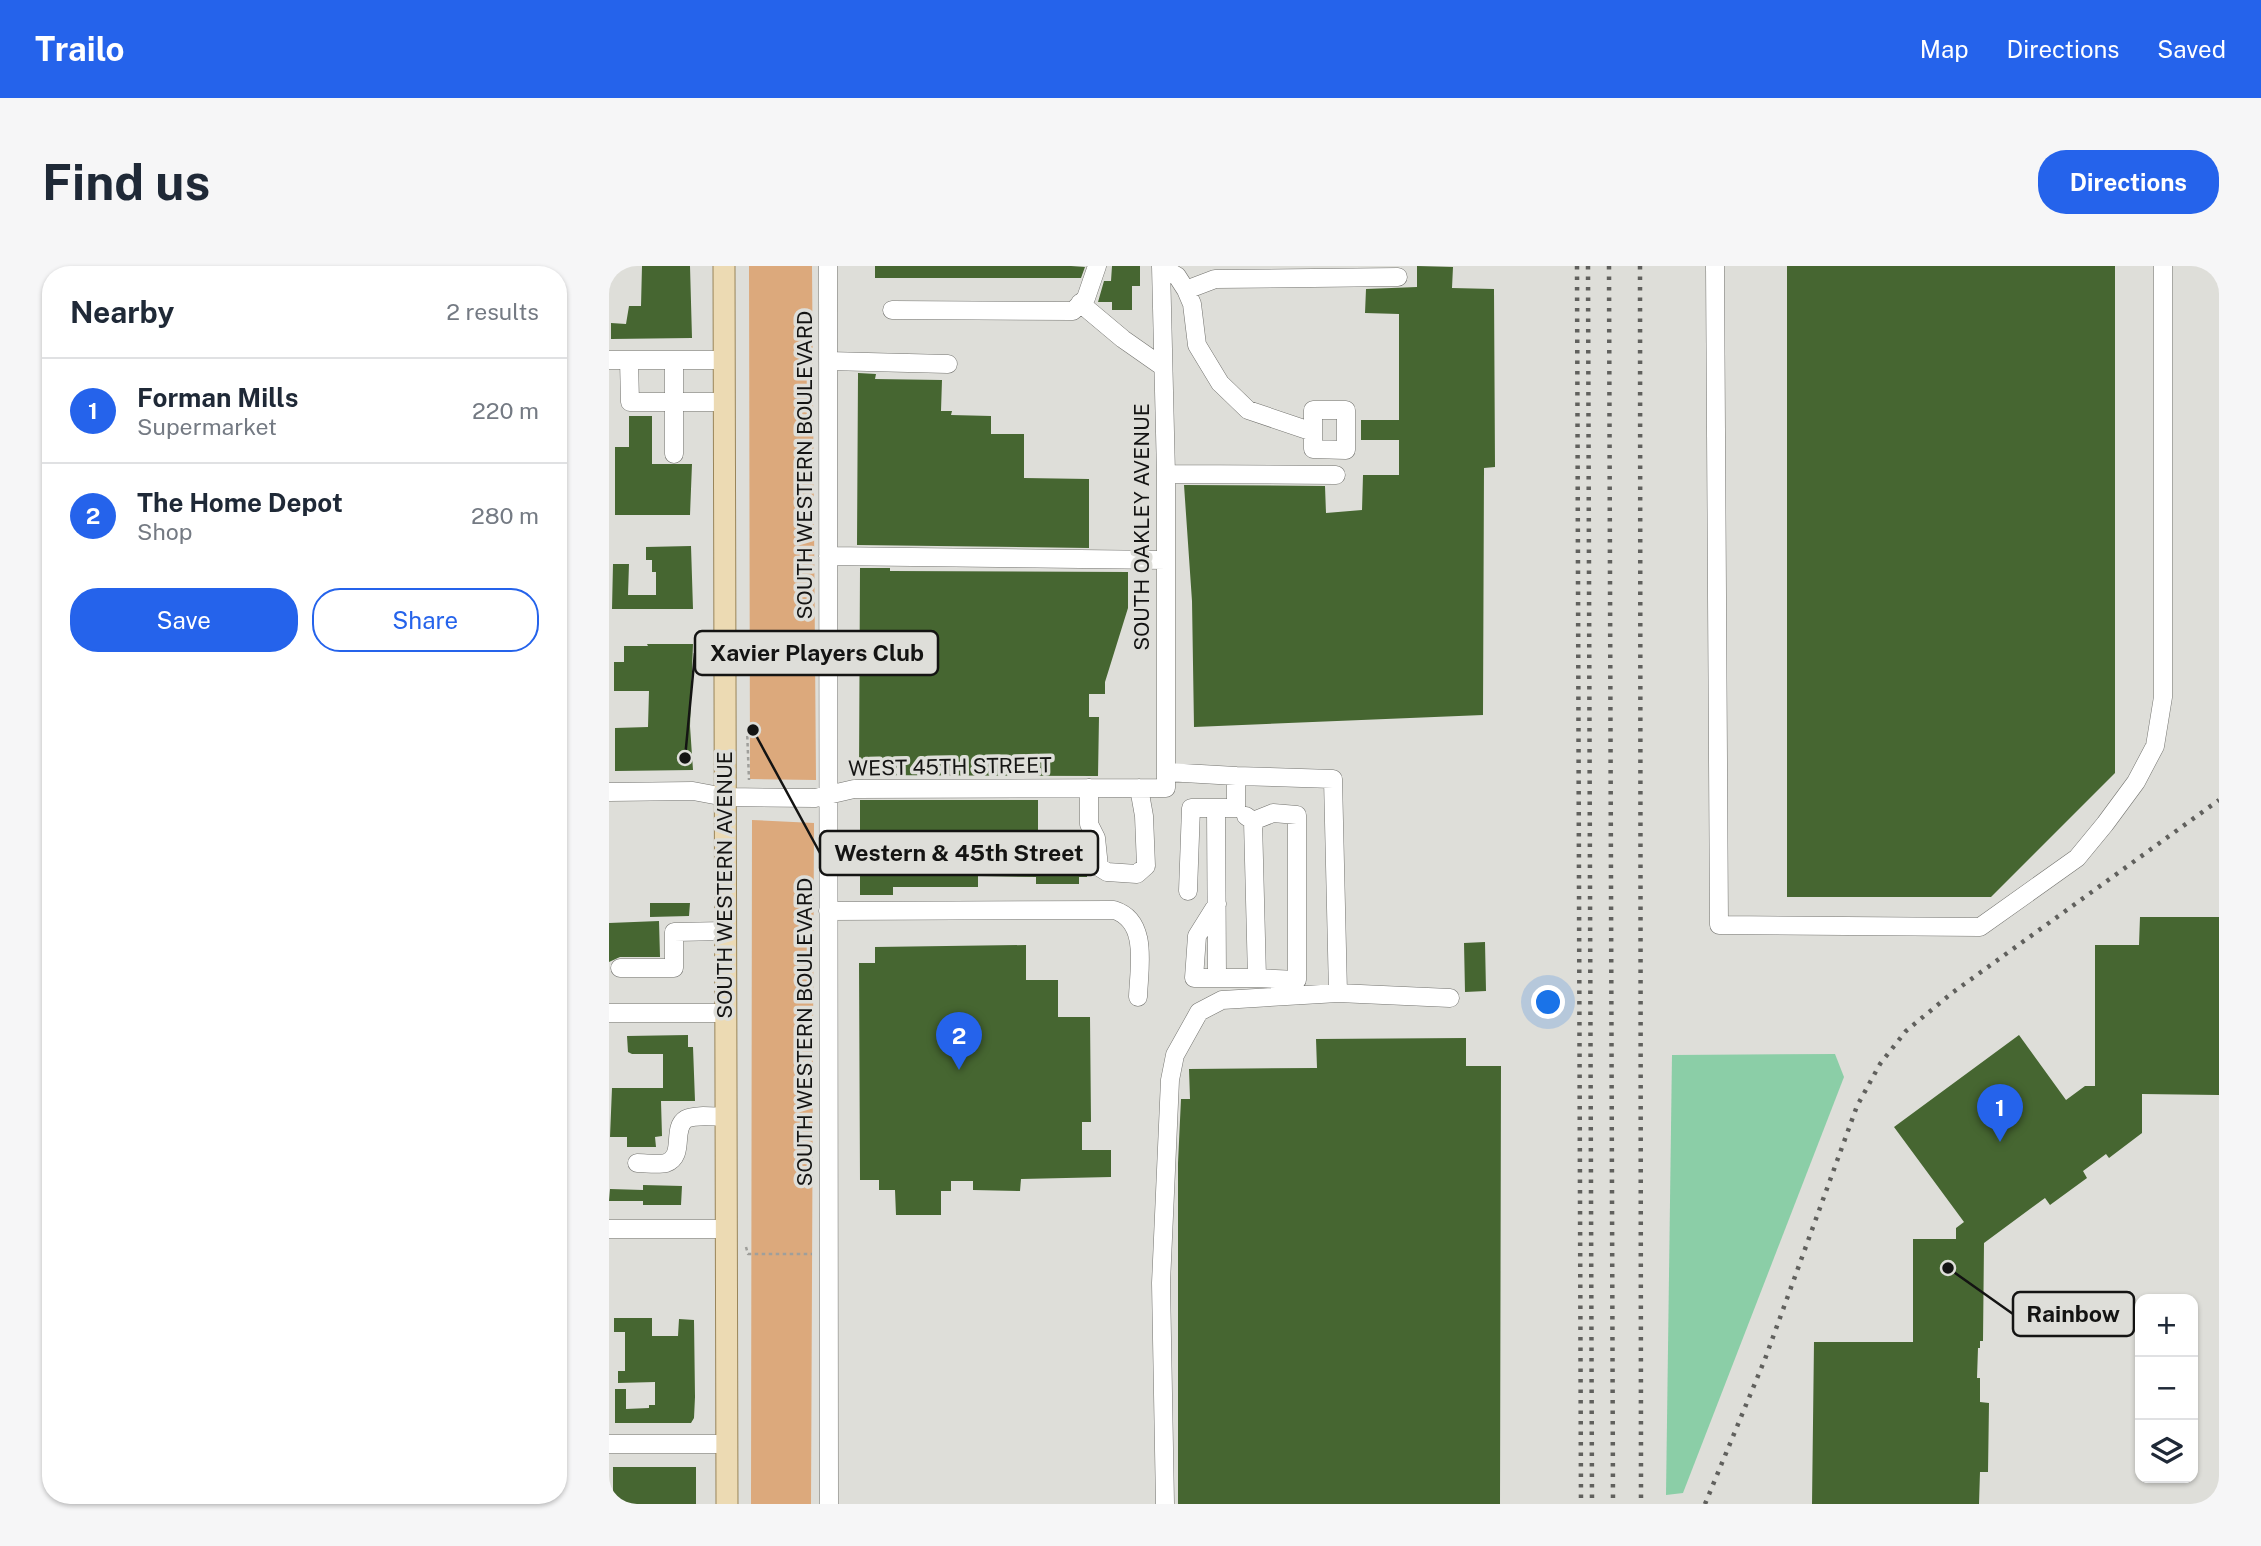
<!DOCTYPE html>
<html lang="en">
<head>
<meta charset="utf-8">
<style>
	body { margin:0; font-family:"Public Sans",sans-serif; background:#f6f6f7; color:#1f2937 }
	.controls { position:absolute; right:21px; bottom:21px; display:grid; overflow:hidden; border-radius:14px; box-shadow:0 2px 5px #0004 }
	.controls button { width:63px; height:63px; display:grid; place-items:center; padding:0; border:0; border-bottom:2px solid #e0e1e3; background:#fff; color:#1f2937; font:35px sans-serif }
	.you { position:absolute; left:940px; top:737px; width:24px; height:24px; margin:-18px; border:5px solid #fff; border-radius:50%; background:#1a73e8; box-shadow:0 0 0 10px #1a73e833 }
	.badge { display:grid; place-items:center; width:46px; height:46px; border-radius:50%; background:#2563eb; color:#fff; font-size:23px; font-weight:700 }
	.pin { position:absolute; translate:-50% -58px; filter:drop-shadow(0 2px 4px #0008) }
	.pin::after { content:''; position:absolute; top:37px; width:24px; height:21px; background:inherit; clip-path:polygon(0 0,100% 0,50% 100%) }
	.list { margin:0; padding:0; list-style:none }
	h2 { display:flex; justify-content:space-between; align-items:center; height:91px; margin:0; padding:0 28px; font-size:30px }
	h2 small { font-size:23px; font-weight:400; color:#747a83 }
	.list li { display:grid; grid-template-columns:46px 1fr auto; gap:21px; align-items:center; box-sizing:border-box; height:105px; padding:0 28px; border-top:2px solid #e0e1e3 }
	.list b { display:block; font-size:26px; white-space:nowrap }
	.list p { margin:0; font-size:23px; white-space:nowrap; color:#747a83 }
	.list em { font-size:23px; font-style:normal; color:#747a83 }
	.actions { display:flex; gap:14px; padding:21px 28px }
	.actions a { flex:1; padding:16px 0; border:2px solid #2563eb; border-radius:28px; text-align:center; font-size:24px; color:#2563eb }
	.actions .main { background:#2563eb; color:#fff }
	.icon { flex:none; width:38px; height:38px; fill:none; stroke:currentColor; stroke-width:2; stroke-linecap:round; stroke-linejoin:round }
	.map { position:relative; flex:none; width:1610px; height:1238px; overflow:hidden; border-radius:28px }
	header { display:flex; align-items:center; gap:42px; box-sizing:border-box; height:98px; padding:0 35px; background:#2563eb; color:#fff }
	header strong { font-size:33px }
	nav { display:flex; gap:38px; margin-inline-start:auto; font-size:24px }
	.intro { display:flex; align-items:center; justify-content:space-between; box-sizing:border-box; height:168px; padding:0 42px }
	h1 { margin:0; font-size:49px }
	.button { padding:18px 32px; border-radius:28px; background:#2563eb; color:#fff; font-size:24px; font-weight:700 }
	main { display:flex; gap:42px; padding:0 42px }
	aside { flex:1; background:#fff; border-radius:28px; box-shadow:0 2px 5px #0004 }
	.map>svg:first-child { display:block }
	.green { fill:#dca97c }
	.water { fill:#8bcea7 }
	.building { fill:#466631 }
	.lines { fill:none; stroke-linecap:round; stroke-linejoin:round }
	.minor-casing { stroke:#73736f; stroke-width:19 }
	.major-casing { stroke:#99855a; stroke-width:23 }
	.path { stroke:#9f9f9b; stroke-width:2.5; stroke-dasharray:3.5 3.5; stroke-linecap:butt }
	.minor { stroke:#fff; stroke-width:18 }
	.major { stroke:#ecdab3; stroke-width:21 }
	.rail { stroke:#60605d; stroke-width:4.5; stroke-dasharray:3.5 7; stroke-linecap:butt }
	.labels { text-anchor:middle; stroke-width:7; stroke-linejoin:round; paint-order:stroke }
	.street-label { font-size:21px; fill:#141413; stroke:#deded9 }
	.leader { fill:none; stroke:#141413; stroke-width:2.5 }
	.callout-dot { fill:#141413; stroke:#deded9; stroke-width:2.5 }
	.callout { fill:#deded9; stroke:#141413; stroke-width:2.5 }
	.callout-label { font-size:23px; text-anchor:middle; font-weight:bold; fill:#141413 }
</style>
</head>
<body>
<header>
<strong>Trailo</strong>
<nav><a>Map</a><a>Directions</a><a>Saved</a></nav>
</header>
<div class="intro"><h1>Find us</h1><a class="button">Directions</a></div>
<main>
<aside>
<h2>Nearby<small>2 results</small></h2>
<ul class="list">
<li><span class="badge">1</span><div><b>Forman Mills</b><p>Supermarket</p></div><em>220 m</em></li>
<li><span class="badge">2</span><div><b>The Home Depot</b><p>Shop</p></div><em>280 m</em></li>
</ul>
<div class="actions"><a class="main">Save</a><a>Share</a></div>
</aside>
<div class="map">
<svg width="1610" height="1238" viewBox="0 0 1610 1238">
	<rect width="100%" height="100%" fill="#deded9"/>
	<path class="green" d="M140,0h63l4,514 -66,-1z
		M143,554l62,3 -3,681h-60z"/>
	<path class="water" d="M1226,788l9,23 -161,416 -17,2 6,-440z"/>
	<path class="building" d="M33,0h48l2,72 -81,1v-16l15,1 3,-18h12z
		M266,0h196l14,1 -4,11h-206z
		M503,0h28v20h-8v24h-20v-8h-14l6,-21h7z
		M808,0l36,1 -1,21 42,1 1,178 -11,1 -1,247 -289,12 -2,-126 -8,-116 141,1 1,27 36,-3 1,-35h36v-35h-38v-20h38v-106l-34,-1 1,-24 51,-2z
		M1178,0h328v507l-124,124h-204z
		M249,107l18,1 -1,5 67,1 -1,31h11l-1,4 40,1v18h33v44l65,1v69l-232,-3z
		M20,150h23v48h40l-2,51h-75v-68h14z
		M82,280l2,63h-81l1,-45h16l-1,31h28v-23h-4v-12h-6v-13z
		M251,302h30v3l238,1v36l-23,74v12h-16v23h10l-1,59 -239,-1z
		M38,378h46l-3,82 3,44 -78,1v-43l33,-1 1,-36h-35v-29h10v-16h24z
		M251,534h178v53h23v-7h11v7h14l1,24h-8v7h-43v-7l-58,-1v11h-85v8h-33z
		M41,637h40l-1,13 -39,1z
		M1531,651h79v178l-77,-1v39l-33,25 -3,-4 -23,17 4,7 -37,27 -5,-7 -61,45 -1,98h-3v7h-2l-1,30h3v24l9,1 -1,69h-8l-1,32h-167l2,-162h99v-103h43v-11l8,-6 -70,-95 125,-92 47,65 19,-14h10v-141h44z
		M50,655l1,36h-40l-11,5v-39z
		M876,676l1,49 -21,1 -1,-49z
		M417,679v35h32v37h32l1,105h-9v28h29v27l-90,2 -1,12 -47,-1v-9h-22v10h-10v24h-45l-1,-25h-16v-10h-19l-1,-217h16v-16z
		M79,769v12h5l2,54h-34l1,35 -7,1 1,10h-29v-10h-17l2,-49h51v-34h-31l-4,-2 -1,-16z
		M857,772v28h35l-1,438h-322v-341l3,-64h9l-1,-30 128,-1 -1,-29z
		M34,919l39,1 -1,19h-38v-4h-34l1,-12 33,1z
		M5,1052h38v18h26l1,-17 15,1 1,77 -1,21 -3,5h-76v-34h11v20l23,-1v-3h6v-23l-37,1v-12h7v-39h-11z
		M4,1201h83v37h-83z"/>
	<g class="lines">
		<defs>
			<path id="minor" d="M219,0l1,1238
				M1106,0l4,659 261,2 97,-69 28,-34 31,-42 19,-36 8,-49v-431
				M552,1l16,9 9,14 29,-11 183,-2
				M577,24l6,14 5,41 23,38 28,27 65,22
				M471,37l43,36 40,28
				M283,44l181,1 13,-13 11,-32
				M0,94h115
				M20,94l1,42h44v52
				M65,94v42h50
				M219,95l120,3
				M704,144h33v40l-33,-1z
				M557,208l170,1
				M219,290l338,4
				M557,506l70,4v32h-45l-3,83
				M627,510l97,3 5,214
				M480,522v36l7,14 3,29 8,5 30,2 9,-8 -2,-50 -5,-28
				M0,526l84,-1 32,6 90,1 39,-9 312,-1v-314l-5,-208
				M607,542l1,170h-23l3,-42 20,-32
				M644,555l20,-8 24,2v165l-40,-2
				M219,645l286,-1c35,11 25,57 24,87
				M11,702h54v-36l51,-1
				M608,712h40l-4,-157 -7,-5
				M0,747h117
				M28,897c9,0 21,2 29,0 20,-7 5,-35 20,-44 10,-5 29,-2 40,-2
				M0,963h117
				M0,1178h117
				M556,1238l-4,-221 9,-203 5,-25 24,-43 23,-12 116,-7 112,5"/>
			<path id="major" d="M115,0l3,1238"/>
		</defs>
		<use href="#minor" class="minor-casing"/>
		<use href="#major" class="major-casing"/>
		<path class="path" d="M138,463l2,51
			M137,981l2,7h64"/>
		<use href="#minor" class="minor"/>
		<use href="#major" class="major"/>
		<path class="rail" d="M968,0l4,1238
			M979,0l4,1238
			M1000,0l4,1238
			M1031,0l1,1238
			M1096,1238l60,-145 92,-253 23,-42 26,-33 46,-38 267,-193"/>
	</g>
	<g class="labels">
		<g class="street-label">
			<text transform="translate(196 199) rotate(-90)" y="7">SOUTH WESTERN BOULEVARD</text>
			<text transform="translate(533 261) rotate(-90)" y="7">SOUTH OAKLEY AVENUE</text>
			<text transform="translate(341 501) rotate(-1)" y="7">WEST 45TH STREET</text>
			<text transform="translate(116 619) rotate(-90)" y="7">SOUTH WESTERN AVENUE</text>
			<text transform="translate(196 766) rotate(-90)" y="7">SOUTH WESTERN BOULEVARD</text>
		</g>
	</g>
	<path class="leader" d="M76 492L86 387M144 464L211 587M1339 1002L1404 1048"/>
	<g class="callout-dot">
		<circle cx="76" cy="492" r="7"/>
		<circle cx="144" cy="464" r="7"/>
		<circle cx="1339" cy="1002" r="7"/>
	</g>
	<g class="callout">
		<rect x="86" y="365" width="243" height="44" rx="7"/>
		<rect x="211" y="565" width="278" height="44" rx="7"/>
		<rect x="1404" y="1026" width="121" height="44" rx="7"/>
	</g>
	<g class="callout-label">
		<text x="208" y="395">Xavier Players Club</text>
		<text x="350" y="595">Western &amp; 45th Street</text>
		<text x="1464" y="1056">Rainbow</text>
	</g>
</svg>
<div class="controls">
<button>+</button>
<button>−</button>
<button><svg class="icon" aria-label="layers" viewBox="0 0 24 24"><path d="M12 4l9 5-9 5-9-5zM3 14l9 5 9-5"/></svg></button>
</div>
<div class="you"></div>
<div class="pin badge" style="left:1391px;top:876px">1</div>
<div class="pin badge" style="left:350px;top:804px">2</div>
</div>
</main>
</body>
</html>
